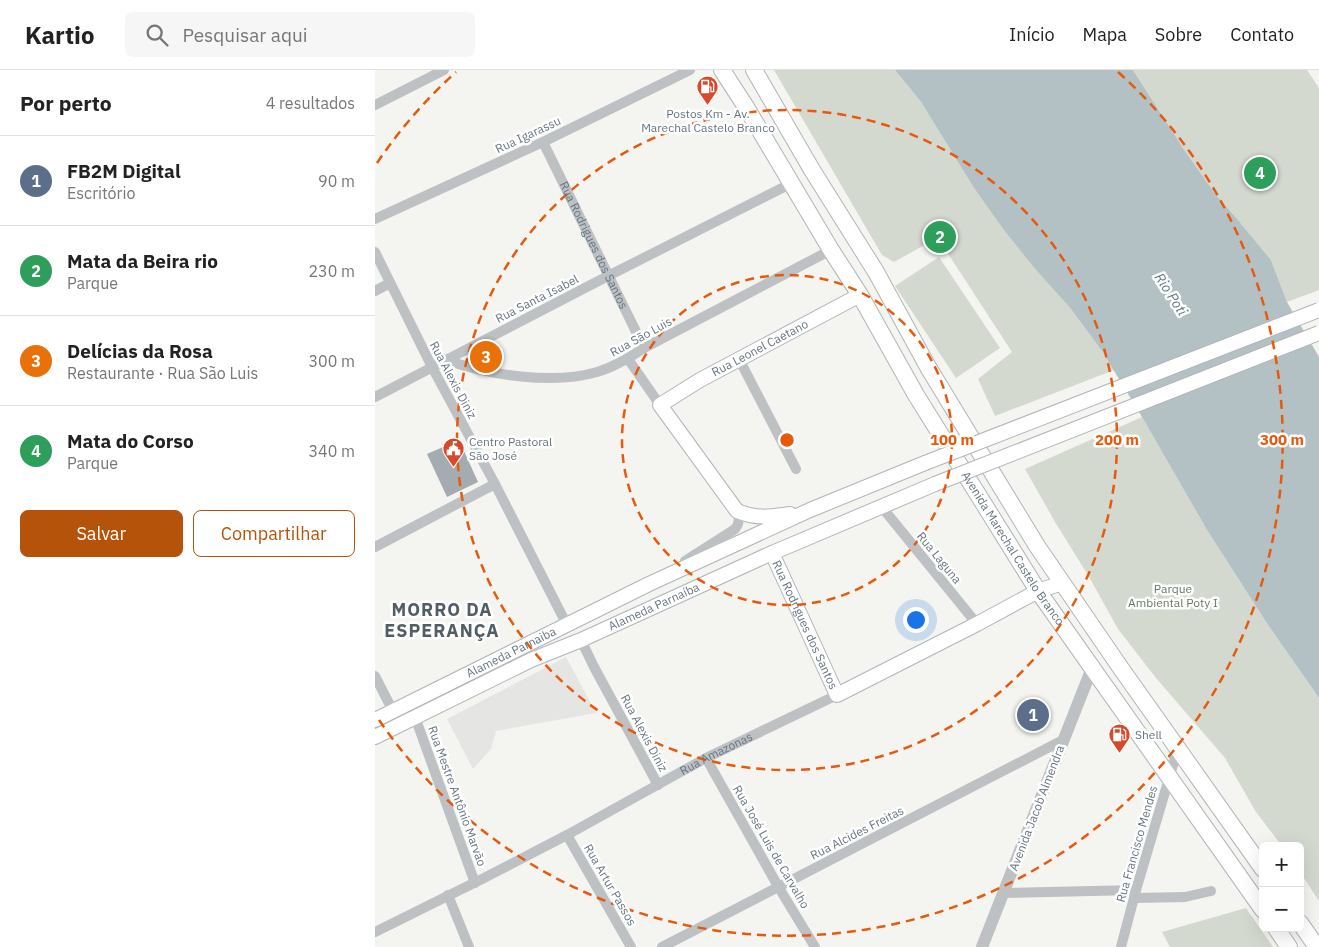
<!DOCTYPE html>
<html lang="pt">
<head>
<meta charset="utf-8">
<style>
	body { margin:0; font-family:"IBM Plex Sans",sans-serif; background:#f6f6f6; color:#222 }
	.controls { position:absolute; right:15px; bottom:15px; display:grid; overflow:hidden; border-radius:8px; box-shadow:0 5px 20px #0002 }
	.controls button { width:45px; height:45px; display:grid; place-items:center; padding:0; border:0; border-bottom:1px solid #e0e0e0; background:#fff; color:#222; font:25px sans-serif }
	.you { position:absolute; left:540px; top:549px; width:18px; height:18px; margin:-12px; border:4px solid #fff; border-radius:50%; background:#1a73e8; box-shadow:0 0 0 8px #1a73e833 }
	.badge { display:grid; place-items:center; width:32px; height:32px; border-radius:50%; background:#b45309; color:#fff; font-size:16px; font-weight:700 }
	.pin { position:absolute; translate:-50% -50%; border:2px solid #fff; box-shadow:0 1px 5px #0006 }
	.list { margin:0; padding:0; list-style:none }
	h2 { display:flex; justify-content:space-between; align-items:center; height:65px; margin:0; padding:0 20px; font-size:21px }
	h2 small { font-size:16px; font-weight:400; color:#767676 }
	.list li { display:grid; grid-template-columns:32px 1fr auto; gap:15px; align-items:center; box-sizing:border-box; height:90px; padding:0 20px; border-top:1px solid #e0e0e0 }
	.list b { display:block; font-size:19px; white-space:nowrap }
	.list p { margin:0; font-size:16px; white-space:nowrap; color:#767676 }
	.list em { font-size:16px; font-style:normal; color:#767676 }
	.actions { display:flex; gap:10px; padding:15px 20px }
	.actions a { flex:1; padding:11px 0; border:1px solid #b45309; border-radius:8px; text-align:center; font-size:18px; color:#b45309 }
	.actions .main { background:#b45309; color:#fff }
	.icon { flex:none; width:28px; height:28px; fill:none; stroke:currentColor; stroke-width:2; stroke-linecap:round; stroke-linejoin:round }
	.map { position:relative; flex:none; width:944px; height:877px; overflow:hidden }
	header { display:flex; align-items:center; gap:30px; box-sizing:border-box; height:70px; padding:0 25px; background:#fff; border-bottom:1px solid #e0e0e0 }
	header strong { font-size:24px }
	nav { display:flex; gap:28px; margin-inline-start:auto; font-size:18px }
	.search { width:350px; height:45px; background:#f6f6f6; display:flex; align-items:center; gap:12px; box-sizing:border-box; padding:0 18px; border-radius:8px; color:#767676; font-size:19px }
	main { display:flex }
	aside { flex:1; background:#fff }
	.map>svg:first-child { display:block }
	.built { fill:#e5e5e4 }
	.green { fill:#d4d9d0 }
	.water { fill:#b4c1c4 }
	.building { fill:#a4acb1 }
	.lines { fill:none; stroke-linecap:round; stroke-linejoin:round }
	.secondary-casing { stroke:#b0b5b9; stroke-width:16 }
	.primary-casing { stroke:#b1b5b8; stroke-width:18 }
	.minor { stroke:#bdc1c4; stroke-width:10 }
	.tertiary { stroke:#bdc1c4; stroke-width:12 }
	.secondary { stroke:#fff; stroke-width:14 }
	.primary { stroke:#fff; stroke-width:16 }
	.secondary-bridge-casing { stroke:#b0b5b9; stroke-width:16; stroke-linecap:butt }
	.secondary-bridge { stroke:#fff; stroke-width:14 }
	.ring { fill:none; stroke:#e8590c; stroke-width:2.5; stroke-dasharray:9 6 }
	.labels { text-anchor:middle; stroke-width:5; stroke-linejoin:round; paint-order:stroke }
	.poi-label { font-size:12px; fill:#657580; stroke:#fff; text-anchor:start }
	.street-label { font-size:12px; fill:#657580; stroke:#fff }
	.park-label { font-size:12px; fill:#687763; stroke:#fff }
	.water-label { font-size:14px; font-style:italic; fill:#60777d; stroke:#fff }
	.district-label { font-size:18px; font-weight:bold; letter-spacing:1px; fill:#525e65; stroke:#fff }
	.centre { fill:#e8590c; stroke:#fff; stroke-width:2.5 }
	.ring-label { font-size:15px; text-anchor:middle; font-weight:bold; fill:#e8590c; stroke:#fff; stroke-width:5; stroke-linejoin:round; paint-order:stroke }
</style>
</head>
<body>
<header>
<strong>Kartio</strong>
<div class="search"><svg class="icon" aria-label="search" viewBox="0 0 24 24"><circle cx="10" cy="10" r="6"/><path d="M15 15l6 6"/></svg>Pesquisar aqui</div>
<nav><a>Início</a><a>Mapa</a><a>Sobre</a><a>Contato</a></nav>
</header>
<main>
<aside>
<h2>Por perto<small>4 resultados</small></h2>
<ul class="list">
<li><span class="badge" style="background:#5c6f8a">1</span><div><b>FB2M Digital</b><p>Escritório</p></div><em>90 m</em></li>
<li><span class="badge" style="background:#2e9e5b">2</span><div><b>Mata da Beira rio</b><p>Parque</p></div><em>230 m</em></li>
<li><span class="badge" style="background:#e8710a">3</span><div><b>Delícias da Rosa</b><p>Restaurante · Rua São Luis</p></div><em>300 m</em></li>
<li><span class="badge" style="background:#2e9e5b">4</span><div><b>Mata do Corso</b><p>Parque</p></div><em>340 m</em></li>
</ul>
<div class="actions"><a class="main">Salvar</a><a>Compartilhar</a></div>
</aside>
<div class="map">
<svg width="944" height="877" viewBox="0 0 944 877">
	<rect width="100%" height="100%" fill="#f4f4f0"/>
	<path class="built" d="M191,587l30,56 -100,18 -5,18 -18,20 -26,-50z"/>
	<path class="green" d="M399,0h121l26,32 53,86 62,82 35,39 31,42 12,19 -119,46 -17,-37 34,-27 -71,-109h-13l-34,19 -12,-7z
		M758,0h174l12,18v202l-32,12 -16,-42 -33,-40 -22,-25 -31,-44z
		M564,187l61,91 -44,30 -61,-92z
		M767,347l65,113 61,95 51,73v203l-19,-29v-26h-18l-26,-34 -31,-54 -69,-80 -38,-49 -30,-54 -33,-53 -30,-53z
		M871,838l27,39h-103l-8,-15z"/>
	<path class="water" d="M520,0h238l52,81 31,44 22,25 33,40 16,42 32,55v341l-51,-73 -61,-95 -65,-113 -40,-66 -31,-42 -35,-39 -32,-40 -30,-42 -53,-86z"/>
	<path class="building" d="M84,370l19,42 -31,15 -20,-43z"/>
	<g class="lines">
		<defs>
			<g id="secondary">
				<path id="s3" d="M415,444c-21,3 -33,5 -53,-3l-77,-106 40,-25 160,-85"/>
				<path id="s4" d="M397,483l65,142 140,-71 61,-33 24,-8"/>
				<path id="s5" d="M0,650l274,-136 161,-74 115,-47"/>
				<path id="s6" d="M0,667l156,-77 50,-20 191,-87 163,-69"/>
			</g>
			<g id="primary">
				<path id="s7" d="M347,0l24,37 85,143 29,45 56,100 122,196 225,319"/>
				<path d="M379,0l58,100 64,102 52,95 109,179 83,121 143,202"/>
				<path d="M925,853l17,24"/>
				<path d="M901,858l13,19"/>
			</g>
		</defs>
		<use href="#secondary" class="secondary-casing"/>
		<use href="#primary" class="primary-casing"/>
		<g class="minor">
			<path d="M0,35l69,-35"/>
			<path id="s1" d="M168,72l101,206"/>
			<path d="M0,149l168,-77 147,-72"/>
			<path d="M0,182l57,115 63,117 72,141"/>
			<path d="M0,221l15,-8"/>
			<path d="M253,289l32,46"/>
			<path d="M364,289l57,110"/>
			<path d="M71,290c43,15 107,25 151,12 17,-5 32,-14 47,-24l187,-98"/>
			<path d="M0,327l233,-121 184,-93"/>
			<path d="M506,436l96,118"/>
			<path d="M0,477l120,-63"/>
			<path d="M310,491l50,-32c5,-6 4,-11 2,-18"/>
			<path d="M206,570l13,27 64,118"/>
			<path d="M0,606l18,35"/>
			<path d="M40,647l60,166"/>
			<path d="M331,688l73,130 36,59"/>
			<path d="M192,765l64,112"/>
			<path d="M629,823l132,-3"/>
			<path d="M73,825l21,52"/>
			<path d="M759,828l51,-1 26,-6"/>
			<path id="s2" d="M0,862l109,-54 83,-43 139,-77 131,-63"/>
			<path d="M287,877l401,-207"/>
			<path d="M746,877l15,-57 42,-142"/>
		</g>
		<path class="tertiary" d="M607,877l110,-279"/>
		<use href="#secondary" class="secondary"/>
		<use href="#primary" class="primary"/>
		<defs>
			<path id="secondary-bridge" d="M550,393l394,-153
				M560,414l384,-151"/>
		</defs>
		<use href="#secondary-bridge" class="secondary-bridge-casing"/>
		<use href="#secondary-bridge" class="secondary-bridge"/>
	</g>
	<g class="ring">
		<circle cx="412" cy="370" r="165"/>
		<circle cx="412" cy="370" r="330"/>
		<path d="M2 93A495 495 0 0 1 81 2M743 2A495 495 0 1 1 2 647"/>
	</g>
	<defs>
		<symbol id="fuel-pin" viewBox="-11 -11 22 30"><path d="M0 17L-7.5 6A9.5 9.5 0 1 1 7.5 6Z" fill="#d8492c" stroke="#fff"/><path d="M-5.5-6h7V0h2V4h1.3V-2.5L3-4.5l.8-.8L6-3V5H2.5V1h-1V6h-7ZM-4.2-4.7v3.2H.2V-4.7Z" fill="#fff"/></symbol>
		<symbol id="civic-pin" viewBox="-11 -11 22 30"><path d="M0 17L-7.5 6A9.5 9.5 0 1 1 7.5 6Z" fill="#d8492c" stroke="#fff"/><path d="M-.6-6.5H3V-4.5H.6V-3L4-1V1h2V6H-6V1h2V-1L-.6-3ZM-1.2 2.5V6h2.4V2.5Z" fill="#fff"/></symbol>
	</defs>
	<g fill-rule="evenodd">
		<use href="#fuel-pin" x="320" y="4" width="25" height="34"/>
		<use href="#civic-pin" x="66" y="366" width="25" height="34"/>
		<use href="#fuel-pin" x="732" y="652" width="25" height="34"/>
	</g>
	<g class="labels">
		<g class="poi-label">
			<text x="333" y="48" text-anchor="middle">Postos Km - Av.<tspan x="333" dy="14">Marechal Castelo Branco</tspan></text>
			<text x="94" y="376">Centro Pastoral<tspan x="94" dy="14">São José</tspan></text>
			<text x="760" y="669">Shell</text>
		</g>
		<g class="street-label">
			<text transform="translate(153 65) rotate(-25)" y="4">Rua Igarassu</text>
			<text dy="4" stroke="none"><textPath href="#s1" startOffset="115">Rua Rodrigues dos Santos</textPath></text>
			<text transform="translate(162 229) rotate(-27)" y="4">Rua Santa Isabel</text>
			<text transform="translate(266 267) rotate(-29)" y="4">Rua São Luis</text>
			<text dy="4" stroke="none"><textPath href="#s3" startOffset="300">Rua Leonel Caetano</textPath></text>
			<text transform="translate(78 310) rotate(62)" y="4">Rua Alexis Diniz</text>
			<text dy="4" stroke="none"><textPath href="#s7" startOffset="560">Avenida Marechal Castelo Branco</textPath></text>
			<text transform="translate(564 488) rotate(51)" y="4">Rua Laguna</text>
			<text dy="4" stroke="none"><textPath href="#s6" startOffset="308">Alameda Parnaíba</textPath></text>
			<text dy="4" stroke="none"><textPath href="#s4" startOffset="79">Rua Rodrigues dos Santos</textPath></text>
			<text dy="4" stroke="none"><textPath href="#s5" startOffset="152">Alameda Parnaiba</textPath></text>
			<text transform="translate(269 663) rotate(62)" y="4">Rua Alexis Diniz</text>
			<text dy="4" stroke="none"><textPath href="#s2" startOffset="385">Rua Amazonas</textPath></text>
			<text transform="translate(82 726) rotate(70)" y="4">Rua Mestre Antônio Marvão</text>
			<text transform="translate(662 738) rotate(-69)" y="4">Avenida Jacob Almendra</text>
			<text transform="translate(482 763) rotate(-27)" y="4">Rua Alcides Freitas</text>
			<text transform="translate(762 774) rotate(-74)" y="4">Rua Francisco Mendes</text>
			<text transform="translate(396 777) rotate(60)" y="4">Rua José Luis de Carvalho</text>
			<text transform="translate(235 815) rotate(60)" y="4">Rua Artur Passos</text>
		</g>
		<g class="park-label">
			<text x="798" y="523">Parque<tspan x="798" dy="14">Ambiental Poty I</tspan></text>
		</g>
		<g class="water-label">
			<text transform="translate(796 224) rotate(57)" y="5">Rio Poti</text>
		</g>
		<g class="district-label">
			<text x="67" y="546">MORRO DA<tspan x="67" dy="21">ESPERANÇA</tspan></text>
		</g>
	</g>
	<circle cx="412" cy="370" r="8" class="centre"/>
	<g class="ring-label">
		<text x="577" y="375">100 m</text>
		<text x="742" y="375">200 m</text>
		<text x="907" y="375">300 m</text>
	</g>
</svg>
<div class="controls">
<button>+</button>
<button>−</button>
</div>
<div class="you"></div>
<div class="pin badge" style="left:658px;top:645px;background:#5c6f8a">1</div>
<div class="pin badge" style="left:565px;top:167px;background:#2e9e5b">2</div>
<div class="pin badge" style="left:111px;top:287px;background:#e8710a">3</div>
<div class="pin badge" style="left:885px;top:103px;background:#2e9e5b">4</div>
</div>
</main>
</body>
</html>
